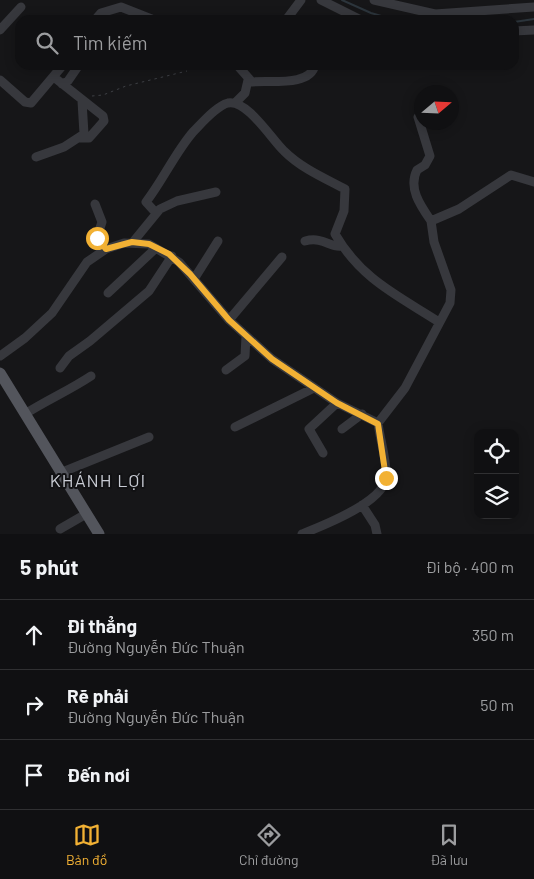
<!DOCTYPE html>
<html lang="vi">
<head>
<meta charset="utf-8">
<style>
	body { margin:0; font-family:Barlow,sans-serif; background:#1e1e20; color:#f1f3f6 }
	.controls { position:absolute; right:15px; bottom:15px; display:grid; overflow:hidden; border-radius:10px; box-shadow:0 2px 12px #0003 }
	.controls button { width:45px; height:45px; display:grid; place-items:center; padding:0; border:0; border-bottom:1px solid #303032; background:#101012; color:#f1f3f6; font:25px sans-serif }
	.compass { position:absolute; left:414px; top:85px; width:45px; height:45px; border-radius:50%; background:#101012; box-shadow:0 2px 12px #0003; rotate:71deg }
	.stop { position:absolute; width:15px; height:15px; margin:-11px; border:4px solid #f2b134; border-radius:50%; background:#fff }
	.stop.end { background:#f2b134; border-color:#fff; box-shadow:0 1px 5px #0008 }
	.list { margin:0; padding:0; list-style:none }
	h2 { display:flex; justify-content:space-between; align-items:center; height:65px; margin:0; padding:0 20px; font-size:21px }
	h2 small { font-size:16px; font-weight:400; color:#9c9d9f }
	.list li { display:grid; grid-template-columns:32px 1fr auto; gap:15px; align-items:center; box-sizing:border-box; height:70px; padding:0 20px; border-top:1px solid #303032 }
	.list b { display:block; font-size:19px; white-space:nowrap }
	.list p { margin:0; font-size:16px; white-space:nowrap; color:#9c9d9f }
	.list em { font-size:16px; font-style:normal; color:#9c9d9f }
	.icon { flex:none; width:28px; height:28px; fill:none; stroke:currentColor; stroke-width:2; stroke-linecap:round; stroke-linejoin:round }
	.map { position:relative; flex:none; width:534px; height:534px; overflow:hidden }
	.search { position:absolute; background:#101012; box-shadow:0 2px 12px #0003; left:15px; right:15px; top:15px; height:55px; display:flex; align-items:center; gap:12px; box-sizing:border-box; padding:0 18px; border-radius:15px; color:#9c9d9f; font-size:19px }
	.sheet { height:275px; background:#101012 }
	nav { display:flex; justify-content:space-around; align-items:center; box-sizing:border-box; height:70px; border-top:1px solid #303032; background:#101012; font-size:14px; color:#9c9d9f }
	nav a { display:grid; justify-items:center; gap:2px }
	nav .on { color:#f2b134 }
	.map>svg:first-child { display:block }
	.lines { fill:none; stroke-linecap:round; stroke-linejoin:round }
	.stream { stroke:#2c353c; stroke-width:2 }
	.path { stroke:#3d3f44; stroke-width:1; stroke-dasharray:2.5 4; stroke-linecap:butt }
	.minor { stroke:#37383d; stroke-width:9 }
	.major { stroke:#53555c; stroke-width:11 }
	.route { stroke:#f2b134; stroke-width:6 }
	.labels { text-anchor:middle; stroke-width:4; stroke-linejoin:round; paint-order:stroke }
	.quarter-label { font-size:18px; letter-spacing:1px; fill:#c9ccd4; stroke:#111113 }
</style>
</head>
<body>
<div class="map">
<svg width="534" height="534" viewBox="0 0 534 534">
	<rect width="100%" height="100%" fill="#161618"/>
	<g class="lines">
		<path class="stream" d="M342,0l29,13 24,7
			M514,22l20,-3"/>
		<path class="path" d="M92,96l11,-1 23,-9 61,-15"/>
		<path class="minor" d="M321,0l40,20
			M374,0l61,14 99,-7
			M95,20l6,-7 20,-6 33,13
			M286,20l15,-20
			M0,30l21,-23
			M514,31l20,-1
			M237,65l15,17c18,-2 58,5 63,-17
			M55,78l48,38 1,5 -15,17h-9
			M0,80l25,22 6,1 32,-38
			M62,84l6,-3 11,-16
			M235,103l10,-10 3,-13
			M418,117l12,39 -5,9 -8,5c-9,18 3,35 14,51l28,-12 52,-34 23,7
			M36,157l28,-10 20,-13 -2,-33
			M95,204l7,18 -5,15 9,12
			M156,213l-10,-11c17,-22 29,-49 47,-70 8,-8 23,-26 35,-29 19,-4 44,37 56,48 17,17 40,27 61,38l-1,22 -9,23c26,45 62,61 104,88
			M305,241c19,-5 26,8 37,5
			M133,242l27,-33 17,-8 39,-9
			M194,279l24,-38
			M108,293l48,-45
			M229,320l53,-63
			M0,356l25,-18 27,-25 35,-51 19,-13 18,-6 25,1 30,18 50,58 43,39 65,44 41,20c2,17 9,37 8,54 -1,25 -64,49 -84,57
			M60,368l9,-12 21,-15 59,-50 23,-35
			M226,370l19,-14 1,-20
			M25,414c22,-14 45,-24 66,-38
			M378,423l27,-35 45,-85 1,-13 -17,-48 -3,-21
			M235,427l79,-39
			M342,429l20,-15
			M323,453l-14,-24 28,-26
			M60,473l89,-36
			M362,505l13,20 2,9
			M60,529l26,-15"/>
		<path class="major" d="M0,373l99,161"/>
	</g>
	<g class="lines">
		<path class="route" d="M97,238l9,11 26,-7 17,2 20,10 21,20 39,46 43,39 65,44 41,21 8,54"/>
	</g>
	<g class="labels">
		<g class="quarter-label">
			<text x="98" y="487">KHÁNH LỢI</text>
		</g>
	</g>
</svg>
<div class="controls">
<button><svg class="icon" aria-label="locate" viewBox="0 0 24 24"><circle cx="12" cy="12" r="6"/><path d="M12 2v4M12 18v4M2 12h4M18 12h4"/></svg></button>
<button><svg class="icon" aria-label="layers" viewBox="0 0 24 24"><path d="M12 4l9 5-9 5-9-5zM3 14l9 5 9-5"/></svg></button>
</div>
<svg class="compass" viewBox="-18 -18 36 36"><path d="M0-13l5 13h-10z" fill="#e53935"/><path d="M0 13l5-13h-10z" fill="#9c9d9f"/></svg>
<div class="stop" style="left:97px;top:238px"></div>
<div class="stop end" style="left:386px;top:478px"></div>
<div class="search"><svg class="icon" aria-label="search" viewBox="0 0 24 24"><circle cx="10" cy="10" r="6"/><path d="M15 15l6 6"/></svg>Tìm kiếm</div>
</div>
<section class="sheet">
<h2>5 phút<small>Đi bộ · 400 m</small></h2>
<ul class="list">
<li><svg class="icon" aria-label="ahead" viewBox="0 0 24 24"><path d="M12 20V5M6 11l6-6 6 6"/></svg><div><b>Đi thẳng</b><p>Đường Nguyễn Đức Thuận</p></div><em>350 m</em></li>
<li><svg class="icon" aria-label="right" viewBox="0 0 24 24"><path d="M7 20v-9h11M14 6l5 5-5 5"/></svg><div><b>Rẽ phải</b><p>Đường Nguyễn Đức Thuận</p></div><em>50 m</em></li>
<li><svg class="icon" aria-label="arrive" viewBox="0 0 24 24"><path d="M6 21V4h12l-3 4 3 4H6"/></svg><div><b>Đến nơi</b></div></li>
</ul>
</section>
<nav>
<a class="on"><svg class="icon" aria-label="map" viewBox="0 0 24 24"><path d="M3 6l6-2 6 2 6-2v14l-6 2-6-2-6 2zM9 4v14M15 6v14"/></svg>Bản đồ</a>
<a><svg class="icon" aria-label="directions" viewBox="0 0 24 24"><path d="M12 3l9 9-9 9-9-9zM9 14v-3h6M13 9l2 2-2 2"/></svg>Chỉ đường</a>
<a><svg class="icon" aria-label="saved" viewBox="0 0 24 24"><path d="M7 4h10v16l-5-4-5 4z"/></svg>Đã lưu</a>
</nav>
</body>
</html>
